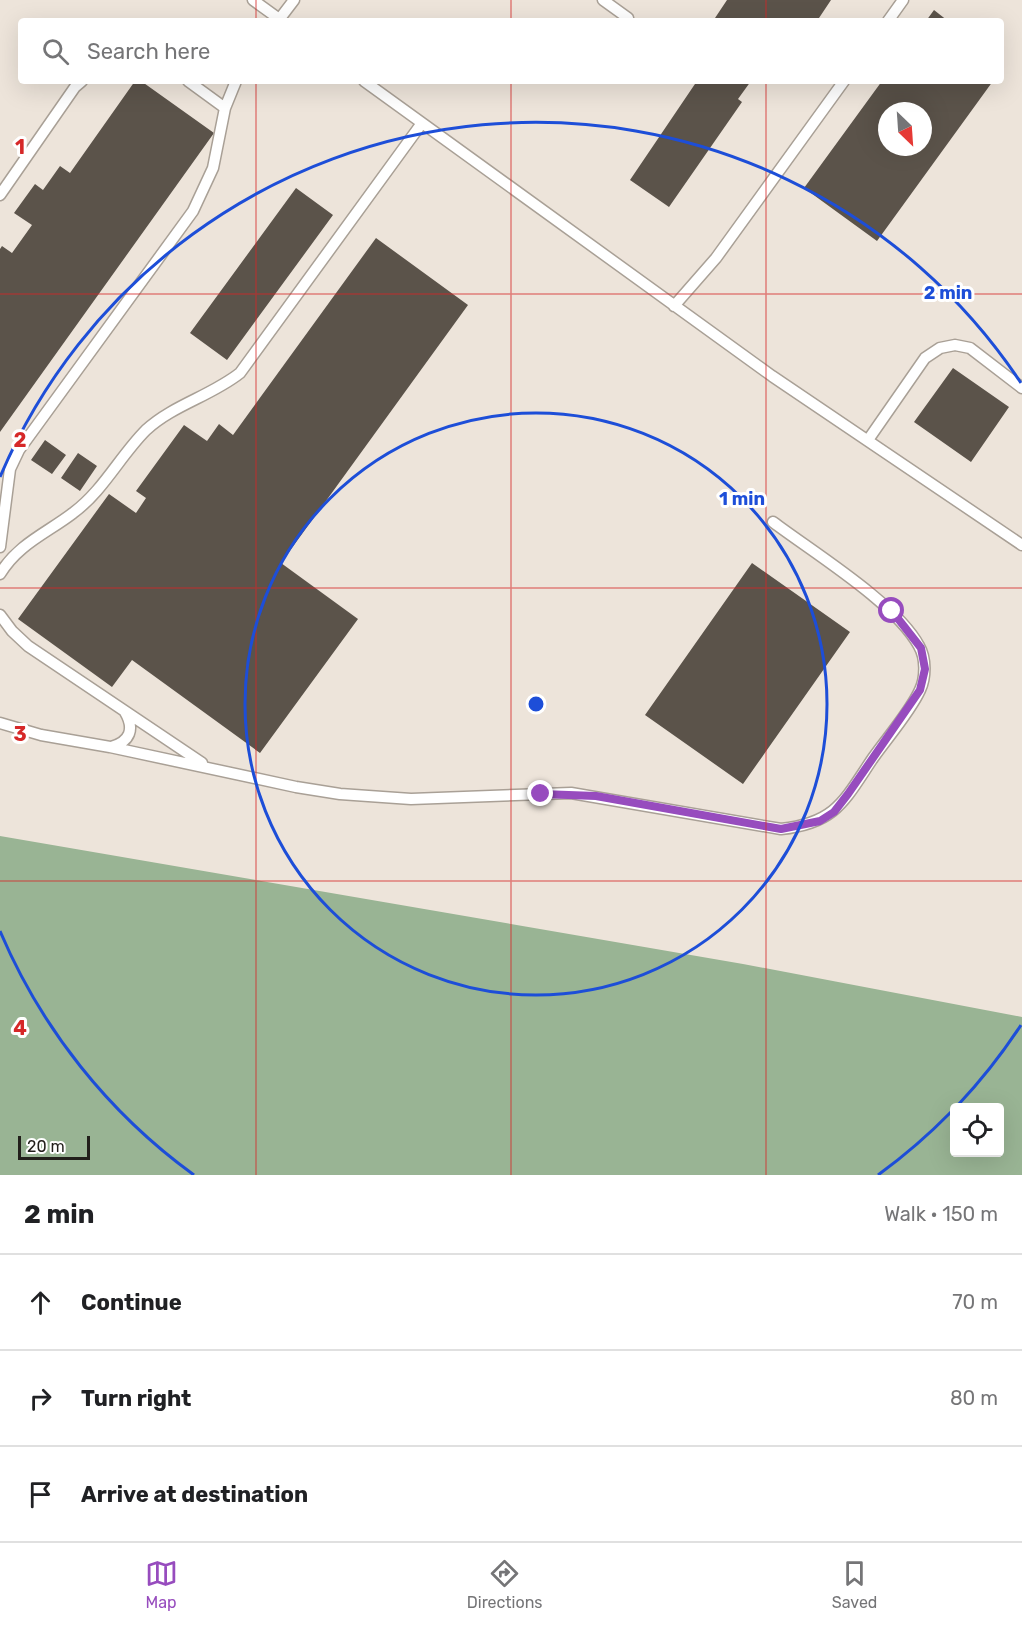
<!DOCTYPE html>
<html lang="en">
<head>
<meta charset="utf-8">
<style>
	body { margin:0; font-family:Rubik,sans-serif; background:#f6f6f6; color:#202124 }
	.controls { position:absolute; right:18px; bottom:18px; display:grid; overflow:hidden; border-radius:6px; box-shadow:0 6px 24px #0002 }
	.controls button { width:54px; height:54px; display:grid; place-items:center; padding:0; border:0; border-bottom:2px solid #e0e0e0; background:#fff; color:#202124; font:30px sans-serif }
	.compass { position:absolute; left:878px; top:102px; width:54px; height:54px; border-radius:50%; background:#fff; box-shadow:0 6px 24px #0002; rotate:155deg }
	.scale { position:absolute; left:18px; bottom:15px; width:72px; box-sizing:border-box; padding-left:6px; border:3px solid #221f1b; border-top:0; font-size:16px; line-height:21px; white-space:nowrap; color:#221f1b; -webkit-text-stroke:4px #fff; paint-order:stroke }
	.stop { position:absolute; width:18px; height:18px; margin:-14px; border:4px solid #974cbe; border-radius:50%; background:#fff }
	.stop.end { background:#974cbe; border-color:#fff; box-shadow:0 2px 6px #0008 }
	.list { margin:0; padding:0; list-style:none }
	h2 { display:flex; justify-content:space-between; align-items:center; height:78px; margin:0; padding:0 24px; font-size:26px }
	h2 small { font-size:20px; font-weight:400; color:#757577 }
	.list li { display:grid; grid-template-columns:39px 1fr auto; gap:18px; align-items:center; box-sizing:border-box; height:96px; padding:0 24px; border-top:2px solid #e0e0e0 }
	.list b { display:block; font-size:22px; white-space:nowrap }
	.list em { font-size:20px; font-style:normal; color:#757577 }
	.icon { flex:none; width:33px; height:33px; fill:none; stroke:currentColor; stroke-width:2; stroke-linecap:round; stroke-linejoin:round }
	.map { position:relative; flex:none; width:1022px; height:1175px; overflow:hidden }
	.search { position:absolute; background:#fff; box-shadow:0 6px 24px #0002; left:18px; right:18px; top:18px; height:66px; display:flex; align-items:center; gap:15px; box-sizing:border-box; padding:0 21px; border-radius:6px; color:#757577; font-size:22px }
	.sheet { height:366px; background:#fff }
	nav { display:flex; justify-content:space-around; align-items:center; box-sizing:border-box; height:84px; border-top:2px solid #e0e0e0; background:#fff; font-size:16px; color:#757577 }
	nav a { display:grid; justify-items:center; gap:3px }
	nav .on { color:#974cbe }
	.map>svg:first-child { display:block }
	.forest { fill:#99b494; fill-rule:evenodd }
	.building { fill:#5b534a; fill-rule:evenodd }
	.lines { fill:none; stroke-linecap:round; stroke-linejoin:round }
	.service-casing { stroke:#a9a096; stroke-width:13 }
	.service { stroke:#fff; stroke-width:10 }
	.route { stroke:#974cbe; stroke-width:8 }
	.grid { fill:none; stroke:#d62828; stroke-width:1.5; stroke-opacity:0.55 }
	.ring { fill:none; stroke:#1d4ed8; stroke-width:3 }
	.grid-label { font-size:20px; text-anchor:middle; font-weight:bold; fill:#d62828; stroke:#fff; stroke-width:6; stroke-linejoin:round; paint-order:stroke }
	.centre { fill:#1d4ed8; stroke:#fff; stroke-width:3 }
	.ring-label { font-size:18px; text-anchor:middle; font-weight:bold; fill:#1d4ed8; stroke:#fff; stroke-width:6; stroke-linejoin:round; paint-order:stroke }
</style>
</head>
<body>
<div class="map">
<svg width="1022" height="1175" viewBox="0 0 1022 1175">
	<rect width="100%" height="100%" fill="#ede4da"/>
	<path class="forest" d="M0,836l743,128 279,53v158h-1022zM954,1108h46v44h-46z"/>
	<path class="building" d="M727,0h104l-14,21h-104z
		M934,10l14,11h-22z
		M135,81h6l73,52 -214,299v-183l2,-3 10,7 20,-28 -18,-12 21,-29 8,6 17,-24 10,7z
		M697,81h54l-13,18 4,3 -73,105 -39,-27z
		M882,81h111l-116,160 -73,-53zM887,111h36v36h-36z
		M296,188l37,27 -106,145 -37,-27z
		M376,238l92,67 -187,258 77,56 -98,134 -128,-93 -20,27 -94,-68 91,-125 27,19 10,-15 -10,-7 48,-66 23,16 12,-17 14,11z
		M953,368l56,39 -38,55 -57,-40z
		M45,440l21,15 -14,19 -21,-14z
		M78,453l19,13 -17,25 -19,-13z
		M752,563l98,69 -107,152 -98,-69z"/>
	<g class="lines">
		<defs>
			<path id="service" d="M253,0l29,21
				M603,0l25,18
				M278,21l16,-21
				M888,21l15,-21
				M188,81l37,27
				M364,81l408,295 250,169
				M0,195l75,-108 7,-6
				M674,306l42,-48 128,-177
				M868,440l57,-82 15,-10 15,-3 15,3 52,40
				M0,547l10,-78 9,-19 174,-239 20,-43 12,-60 11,-27
				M0,574c18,-30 47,-41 73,-61 30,-22 47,-57 73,-83 27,-25 65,-34 94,-57l182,-250
				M0,615l12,16 16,15 174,117
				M0,723l41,12 69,12 186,40 44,7 71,5 160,-6 210,36c55,-6 63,-28 92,-71 14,-20 37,-46 47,-68 6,-13 6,-32 -1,-44 -23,-43 -105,-93 -146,-124
				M111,747c19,-5 24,-18 14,-35"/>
		</defs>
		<use href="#service" class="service-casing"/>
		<use href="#service" class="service"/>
	</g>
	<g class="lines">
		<path class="route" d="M541,794l55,2 185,33 39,-8 14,-9 14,-18 72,-104 5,-21 -4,-21 -29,-37"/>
	</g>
	<path class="grid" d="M256,0v21M511,0v21M766,0v21M256,81v1094M511,81v1094M766,81v1094M0,294h1022M0,588h1022M0,881h1022"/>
	<g class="ring">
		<circle cx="536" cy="704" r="291"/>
		<path d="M1021 1025A582 582 0 0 1 958 1105M951 1112A582 582 0 0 1 878 1175M194 1175A582 582 0 0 1 0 931M0 477A582 582 0 0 1 1021 383"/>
	</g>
	<g class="grid-label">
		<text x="20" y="154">1</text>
		<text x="20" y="447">2</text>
		<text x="20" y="741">3</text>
		<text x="20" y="1035">4</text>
	</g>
	<circle cx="536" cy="704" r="9" class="centre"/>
	<g class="ring-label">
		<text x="948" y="299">2 min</text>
		<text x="742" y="505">1 min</text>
	</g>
</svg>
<div class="controls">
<button><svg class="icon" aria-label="locate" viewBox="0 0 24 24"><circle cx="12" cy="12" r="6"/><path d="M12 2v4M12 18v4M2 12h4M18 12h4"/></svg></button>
</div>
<svg class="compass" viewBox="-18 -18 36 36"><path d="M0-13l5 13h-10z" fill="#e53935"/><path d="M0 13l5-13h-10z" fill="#757577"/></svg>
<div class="scale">20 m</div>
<div class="stop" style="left:892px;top:611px"></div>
<div class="stop end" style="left:541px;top:794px"></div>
<div class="search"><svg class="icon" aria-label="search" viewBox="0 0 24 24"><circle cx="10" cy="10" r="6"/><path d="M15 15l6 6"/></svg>Search here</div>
</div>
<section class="sheet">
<h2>2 min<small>Walk · 150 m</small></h2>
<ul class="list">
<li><svg class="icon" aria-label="ahead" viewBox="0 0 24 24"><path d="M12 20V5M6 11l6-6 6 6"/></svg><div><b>Continue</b></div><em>70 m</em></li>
<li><svg class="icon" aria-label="right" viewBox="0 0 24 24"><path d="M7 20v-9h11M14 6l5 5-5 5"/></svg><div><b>Turn right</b></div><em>80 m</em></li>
<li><svg class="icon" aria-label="arrive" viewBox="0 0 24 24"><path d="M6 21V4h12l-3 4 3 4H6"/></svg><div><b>Arrive at destination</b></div></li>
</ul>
</section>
<nav>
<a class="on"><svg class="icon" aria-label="map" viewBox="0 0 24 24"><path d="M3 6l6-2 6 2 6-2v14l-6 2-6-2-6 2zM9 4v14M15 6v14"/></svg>Map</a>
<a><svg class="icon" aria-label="directions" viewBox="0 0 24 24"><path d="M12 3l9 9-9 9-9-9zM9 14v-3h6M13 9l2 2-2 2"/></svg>Directions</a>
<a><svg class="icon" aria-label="saved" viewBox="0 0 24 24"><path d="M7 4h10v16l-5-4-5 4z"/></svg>Saved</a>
</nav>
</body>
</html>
